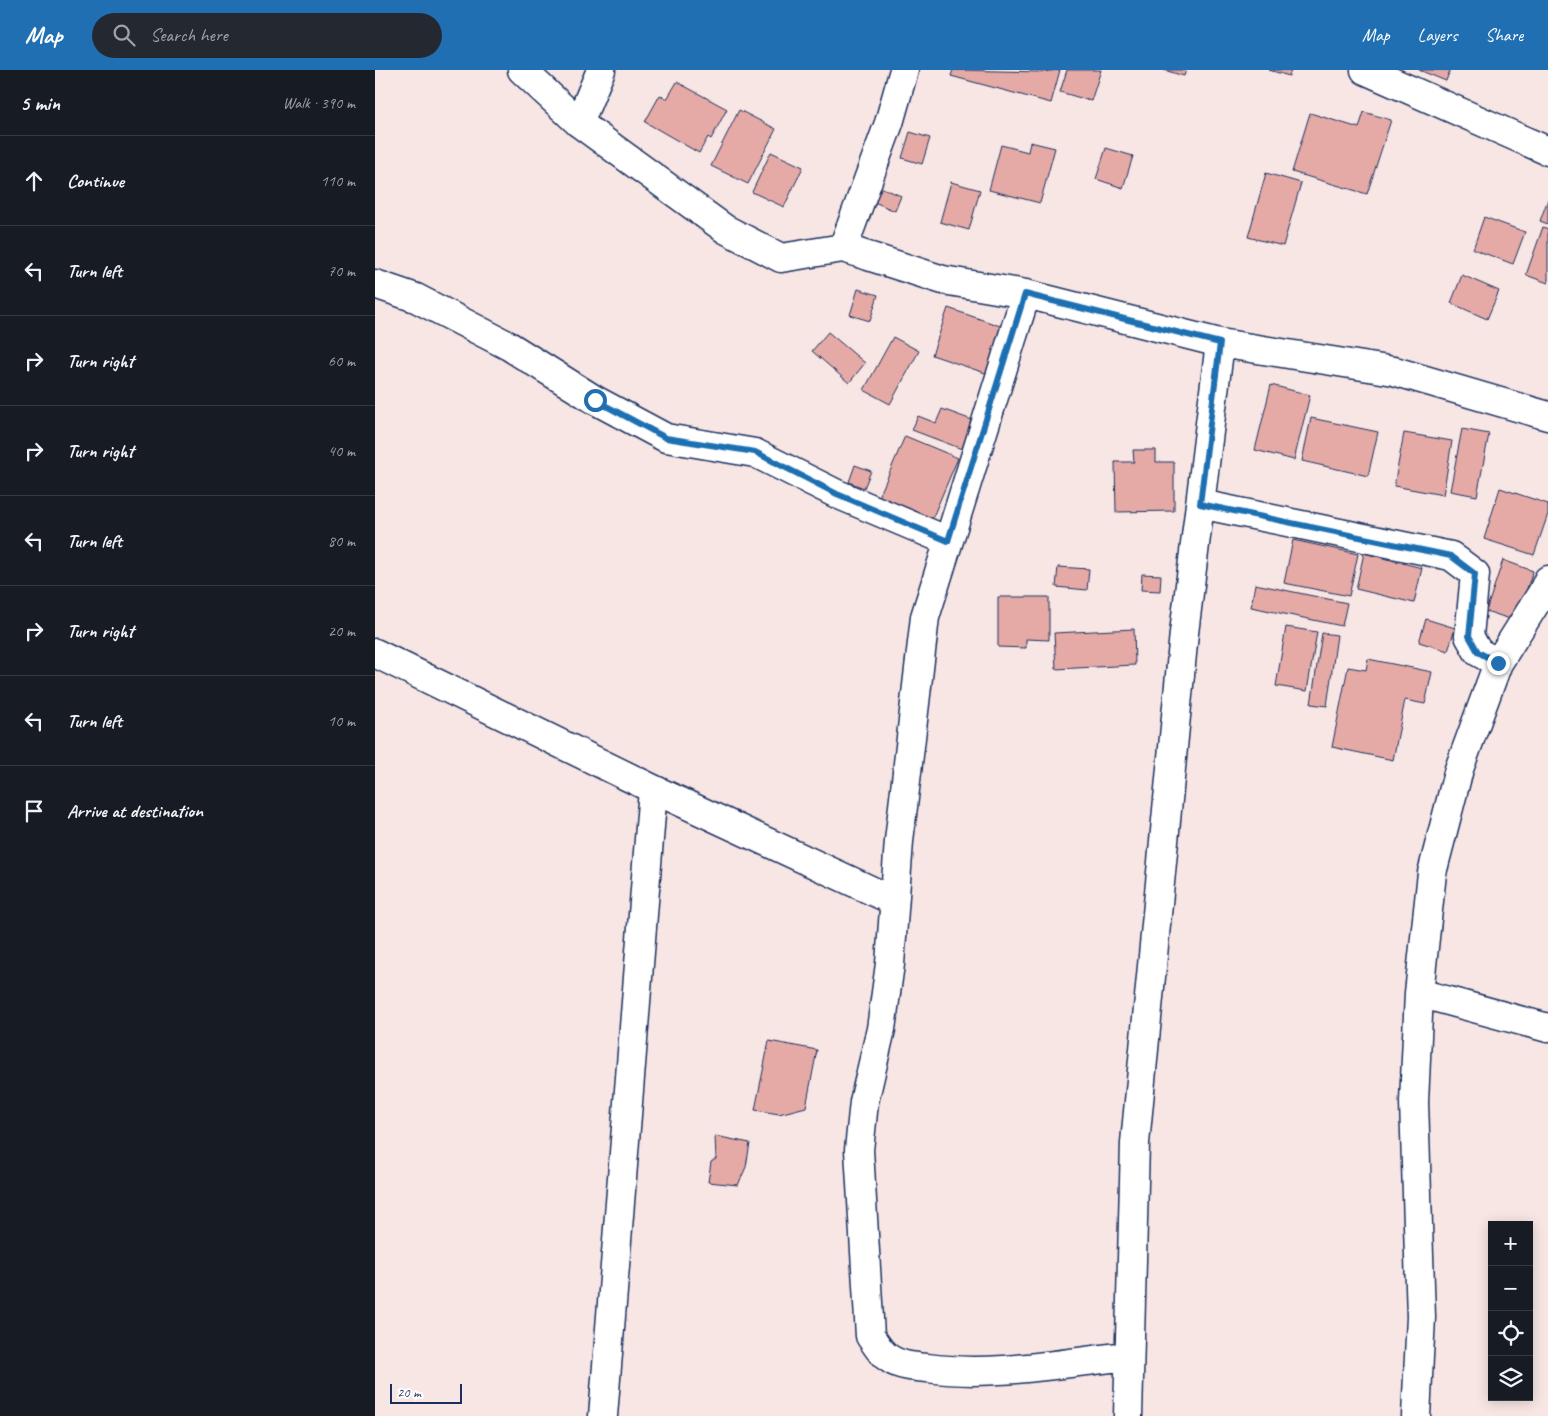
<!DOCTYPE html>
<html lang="en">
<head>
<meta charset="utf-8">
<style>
	body { margin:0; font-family:Caveat,sans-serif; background:#242831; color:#f1f3f6 }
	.controls { position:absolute; right:15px; bottom:15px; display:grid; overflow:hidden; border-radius:0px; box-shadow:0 2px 12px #0003 }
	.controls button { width:45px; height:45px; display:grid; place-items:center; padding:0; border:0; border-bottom:1px solid #363941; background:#171b24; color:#f1f3f6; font:25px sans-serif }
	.scale { position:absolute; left:15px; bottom:12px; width:72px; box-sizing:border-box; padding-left:5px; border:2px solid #1b2f5e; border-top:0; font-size:14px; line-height:18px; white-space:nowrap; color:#1b2f5e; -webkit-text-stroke:4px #fff; paint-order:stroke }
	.stop { position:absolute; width:15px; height:15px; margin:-11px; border:4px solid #1f6fb2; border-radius:50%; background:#fff }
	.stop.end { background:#1f6fb2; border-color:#fff; box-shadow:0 1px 5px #0008 }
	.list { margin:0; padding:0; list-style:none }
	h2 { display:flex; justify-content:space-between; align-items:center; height:65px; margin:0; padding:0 20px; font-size:21px }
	h2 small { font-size:16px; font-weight:400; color:#9ea1a6 }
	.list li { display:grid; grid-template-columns:32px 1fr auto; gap:15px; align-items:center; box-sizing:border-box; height:90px; padding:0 20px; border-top:1px solid #363941 }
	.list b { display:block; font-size:19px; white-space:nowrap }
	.list em { font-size:16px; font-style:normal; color:#9ea1a6 }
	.icon { flex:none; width:28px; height:28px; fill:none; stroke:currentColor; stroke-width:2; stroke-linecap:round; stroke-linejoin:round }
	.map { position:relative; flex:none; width:1173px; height:1346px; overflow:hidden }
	header { display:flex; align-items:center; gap:30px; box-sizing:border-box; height:70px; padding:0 25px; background:#1f6fb2; color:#fff }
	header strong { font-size:24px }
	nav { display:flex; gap:28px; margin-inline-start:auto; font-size:18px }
	.search { width:350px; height:45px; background:#242831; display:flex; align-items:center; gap:12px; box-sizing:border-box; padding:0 18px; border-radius:28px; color:#9ea1a6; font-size:19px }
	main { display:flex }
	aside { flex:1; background:#171b24 }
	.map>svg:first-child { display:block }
	.building { fill:#e5aaa6; stroke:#1b2f5e }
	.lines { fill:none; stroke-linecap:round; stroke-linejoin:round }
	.street-casing { stroke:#1b2f5e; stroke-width:31 }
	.street { stroke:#fff; stroke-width:28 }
	.route { stroke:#1f6fb2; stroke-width:6 }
</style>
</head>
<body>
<header>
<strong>Map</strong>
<div class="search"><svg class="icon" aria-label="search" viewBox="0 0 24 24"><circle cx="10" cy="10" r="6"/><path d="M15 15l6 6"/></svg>Search here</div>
<nav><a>Map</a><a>Layers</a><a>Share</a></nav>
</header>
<main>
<aside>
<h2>5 min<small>Walk · 390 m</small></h2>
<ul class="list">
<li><svg class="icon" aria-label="ahead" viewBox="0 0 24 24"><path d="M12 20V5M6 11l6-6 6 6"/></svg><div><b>Continue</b></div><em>110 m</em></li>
<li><svg class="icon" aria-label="left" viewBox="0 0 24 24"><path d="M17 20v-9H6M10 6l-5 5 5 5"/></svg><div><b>Turn left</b></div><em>70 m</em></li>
<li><svg class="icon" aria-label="right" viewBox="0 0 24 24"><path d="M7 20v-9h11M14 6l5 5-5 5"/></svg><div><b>Turn right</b></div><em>60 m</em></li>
<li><svg class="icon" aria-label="right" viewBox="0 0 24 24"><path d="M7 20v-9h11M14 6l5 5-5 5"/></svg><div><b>Turn right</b></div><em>40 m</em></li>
<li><svg class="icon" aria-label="left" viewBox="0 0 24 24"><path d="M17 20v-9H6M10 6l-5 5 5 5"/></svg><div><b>Turn left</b></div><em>80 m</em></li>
<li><svg class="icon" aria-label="right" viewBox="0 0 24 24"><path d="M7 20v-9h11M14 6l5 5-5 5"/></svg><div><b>Turn right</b></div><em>20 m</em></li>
<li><svg class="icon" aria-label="left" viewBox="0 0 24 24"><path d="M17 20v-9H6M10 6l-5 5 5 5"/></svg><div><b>Turn left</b></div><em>10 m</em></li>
<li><svg class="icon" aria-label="arrive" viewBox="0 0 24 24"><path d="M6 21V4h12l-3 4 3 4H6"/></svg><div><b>Arrive at destination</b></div></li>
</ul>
</aside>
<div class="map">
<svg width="1173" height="1346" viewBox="0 0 1173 1346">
	<rect width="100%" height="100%" fill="#f7e6e4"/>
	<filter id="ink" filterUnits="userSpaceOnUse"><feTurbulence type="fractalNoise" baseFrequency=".02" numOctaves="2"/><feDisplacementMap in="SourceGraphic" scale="10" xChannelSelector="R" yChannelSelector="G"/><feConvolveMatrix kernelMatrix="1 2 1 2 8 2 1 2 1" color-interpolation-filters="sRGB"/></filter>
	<g filter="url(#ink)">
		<path class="building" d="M578,0l89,2 18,-2 -9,33 -100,-27z
			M692,0h34l-10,31 -31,-9z
			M789,0h22l-2,6z
			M894,0h22l-2,6z
			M1044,0h31l-4,11z
			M302,12l50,27 -16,30 -3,-2 -9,16 -54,-31 15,-27 7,4z
			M364,40l37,19 -28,55 -37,-18z
			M989,42l27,8 -24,74 -75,-22 18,-59 49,15z
			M535,62l20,6 -8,26 -20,-6z
			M655,72l25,6 -15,55 -51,-13 12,-45 27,7z
			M731,78l27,8 -10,32 -27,-9z
			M396,82l32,15 -19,40 -32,-15z
			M891,103l35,10 -18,63 -35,-9z
			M576,112l29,8 -11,40 -29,-8z
			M503,116l23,10 -6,15 -23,-10z
			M1173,129v25l-8,-3z
			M1109,147l41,15 -12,32 -40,-15z
			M1168,157l5,2v54l-22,-8z
			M1087,205l37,16 -12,28 -36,-16z
			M483,219l20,6 -8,26 -20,-6z
			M573,238l55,19 -15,47 -56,-19z
			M453,262l37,31 -16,20 -37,-32z
			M518,267l26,14 -29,53 -26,-14z
			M896,315l39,10 -16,65 -39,-10z
			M567,339l30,11 -10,29 -50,-19 6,-14 18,7z
			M936,348l67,14 -10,44 -66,-15z
			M1087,359l27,5 -12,62 -27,-5z
			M1029,363l48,8 -9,54 -49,-9z
			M530,366l53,22 -26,61 -53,-22z
			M758,380h23v12h18v49l-58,1 -1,-50h19z
			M480,395l16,6 -7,17 -15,-6z
			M1125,418l48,16v10l-14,41 -50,-16z
			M918,470l65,14 -9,42 -65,-13z
			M989,483l58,15 -8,35 -58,-14z
			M1128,490l30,11 -17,50 -30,-10z
			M683,497l31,2 -2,21 -31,-3z
			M767,504l19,1 -1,16 -19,-1z
			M880,514l92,19 -5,23 -91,-19z
			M623,527h51v43l-23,-1v9l-28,-1z
			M1051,549l29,9 -7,23 -29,-9z
			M911,557l31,5 -10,59 -31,-5z
			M759,559l1,36 -79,4 -2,-36z
			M947,563l15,2 -10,71 -16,-2z
			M993,589l64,13 -7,32 -20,-4 -12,60 -61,-13 16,-80 18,3z
			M394,971l48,9 -11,57 -27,7 -24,-4z
			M340,1066l35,7 -4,24 -8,18 -30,-3 3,-20 5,-3z"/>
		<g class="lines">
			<defs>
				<path id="street" d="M147,0l57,53 146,106 56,29 62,-10 100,32 83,14 194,49 174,28 154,45
					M990,0l183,81
					M204,53l22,-53
					M468,178l46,-125 15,-53
					M0,214l41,14 93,48 86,54 71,38 89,15 82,41 111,47
					M651,224l-101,323 -26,224 -9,123 -9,65 -17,73 -5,48 11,186c6,8 11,18 20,23 10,7 25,8 37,9 67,9 134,-5 201,-12
					M825,434l251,52 24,18 -6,62 9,16 20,11
					M0,583l278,136 241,112
					M1044,923l129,35
					M228,1346l50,-627
					M753,1346l7,-273 49,-510 36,-290
					M1041,1346l5,-99 -7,-215 5,-109 13,-120 27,-104 39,-106 44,-70 6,-13"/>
			</defs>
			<use href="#street" class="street-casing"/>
			<use href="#street" class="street"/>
		</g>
	</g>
	<g class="lines" filter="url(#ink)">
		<path class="route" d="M220,330l71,38 89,14 82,42 111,47 77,-247 195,49 -20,161 251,52 24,18 -6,62 9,16 20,11"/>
	</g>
</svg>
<div class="controls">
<button>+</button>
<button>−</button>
<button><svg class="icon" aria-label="locate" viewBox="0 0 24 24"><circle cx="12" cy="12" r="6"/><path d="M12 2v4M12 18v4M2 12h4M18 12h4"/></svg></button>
<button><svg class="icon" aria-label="layers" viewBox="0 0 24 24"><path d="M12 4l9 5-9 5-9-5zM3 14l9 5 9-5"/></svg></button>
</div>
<div class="scale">20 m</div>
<div class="stop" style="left:220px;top:330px"></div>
<div class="stop end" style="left:1123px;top:593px"></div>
</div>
</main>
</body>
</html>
